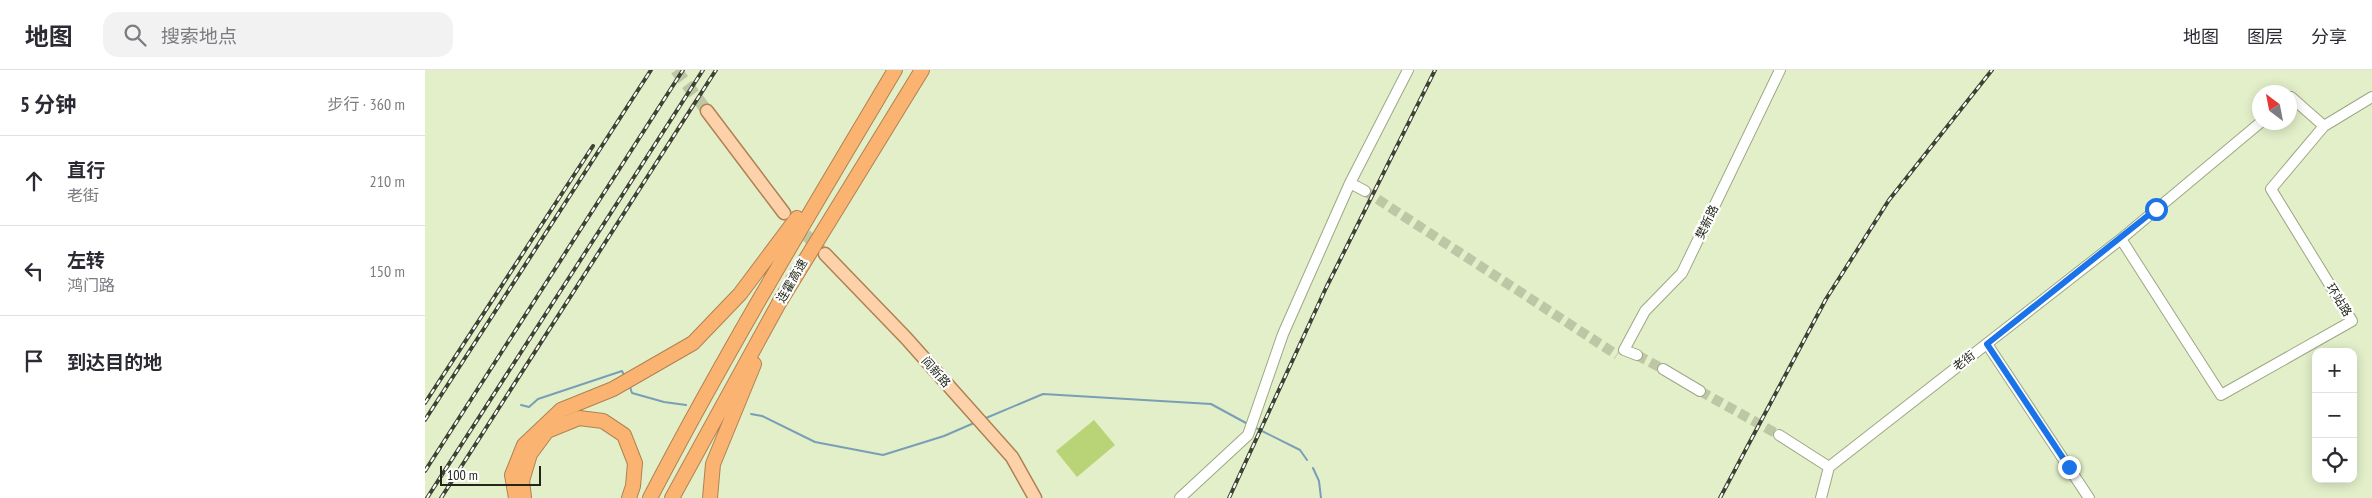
<!DOCTYPE html>
<html lang="zh">
<head>
<meta charset="utf-8">
<style>
	body { margin:0; font-family:"PT Sans Narrow","Noto Sans SC",sans-serif; background:#f2f2f3; color:#2b2b33 }
	.controls { position:absolute; right:15px; bottom:15px; display:grid; overflow:hidden; border-radius:10px; box-shadow:0 2px 12px #0003 }
	.controls button { width:45px; height:45px; display:grid; place-items:center; padding:0; border:0; border-bottom:1px solid #e1e1e2; background:#fff; color:#2b2b33; font:25px sans-serif }
	.compass { position:absolute; left:1827px; top:15px; width:45px; height:45px; border-radius:50%; background:#fff; box-shadow:0 2px 12px #0003; rotate:328deg }
	.scale { position:absolute; left:15px; bottom:12px; width:101px; box-sizing:border-box; padding-left:5px; border:2px solid #232719; border-top:0; font-size:14px; line-height:18px; white-space:nowrap; color:#232719; -webkit-text-stroke:4px #fff; paint-order:stroke }
	.stop { position:absolute; width:15px; height:15px; margin:-11px; border:4px solid #1a73e8; border-radius:50%; background:#fff }
	.stop.end { background:#1a73e8; border-color:#fff; box-shadow:0 1px 5px #0008 }
	.list { margin:0; padding:0; list-style:none }
	h2 { display:flex; justify-content:space-between; align-items:center; height:65px; margin:0; padding:0 20px; font-size:21px }
	h2 small { font-size:16px; font-weight:400; color:#7c7c81 }
	.list li { display:grid; grid-template-columns:32px 1fr auto; gap:15px; align-items:center; box-sizing:border-box; height:90px; padding:0 20px; border-top:1px solid #e1e1e2 }
	.list b { display:block; font-size:19px; white-space:nowrap }
	.list p { margin:0; font-size:16px; white-space:nowrap; color:#7c7c81 }
	.list em { font-size:16px; font-style:normal; color:#7c7c81 }
	.icon { flex:none; width:28px; height:28px; fill:none; stroke:currentColor; stroke-width:2; stroke-linecap:round; stroke-linejoin:round }
	.map { position:relative; flex:none; width:1947px; height:428px; overflow:hidden }
	header { display:flex; align-items:center; gap:30px; box-sizing:border-box; height:70px; padding:0 25px; background:#fff; border-bottom:1px solid #e1e1e2 }
	header strong { font-size:24px }
	nav { display:flex; gap:28px; margin-inline-start:auto; font-size:18px }
	.search { width:350px; height:45px; background:#f2f2f3; display:flex; align-items:center; gap:12px; box-sizing:border-box; padding:0 18px; border-radius:15px; color:#7c7c81; font-size:19px }
	main { display:flex }
	aside { flex:1; background:#fff }
	.map>svg:first-child { display:block }
	.green { fill:#b9d476 }
	.lines { fill:none; stroke-linecap:round; stroke-linejoin:round }
	.stream { stroke:#799fb6; stroke-width:2 }
	.minor-tunnel { stroke:#bdc7a6; stroke-width:10; stroke-dasharray:10 5; stroke-linecap:butt }
	.major-tunnel { stroke:#bdc7a6; stroke-width:12; stroke-dasharray:12 6; stroke-linecap:butt }
	.minor-casing { stroke:#9ca784; stroke-width:12 }
	.major-casing { stroke:#af8252; stroke-width:15 }
	.highway-casing { stroke:#af8252; stroke-width:16 }
	.minor { stroke:#fff; stroke-width:10 }
	.major { stroke:#fdd1aa; stroke-width:12 }
	.highway { stroke:#fbb371; stroke-width:14 }
	.rail-casing { stroke:#3d4231; stroke-width:4 }
	.rail { stroke:#fff; stroke-width:2; stroke-dasharray:5.5; stroke-linecap:butt }
	.route { stroke:#1a73e8; stroke-width:6 }
	.labels { text-anchor:middle; stroke-width:4.5; stroke-linejoin:round; paint-order:stroke }
	.street-label { font-size:12px; fill:#232719; stroke:#fff }
</style>
</head>
<body>
<header>
<strong>地图</strong>
<div class="search"><svg class="icon" aria-label="search" viewBox="0 0 24 24"><circle cx="10" cy="10" r="6"/><path d="M15 15l6 6"/></svg>搜索地点</div>
<nav><a>地图</a><a>图层</a><a>分享</a></nav>
</header>
<main>
<aside>
<h2>5 分钟<small>步行 · 360 m</small></h2>
<ul class="list">
<li><svg class="icon" aria-label="ahead" viewBox="0 0 24 24"><path d="M12 20V5M6 11l6-6 6 6"/></svg><div><b>直行</b><p>老街</p></div><em>210 m</em></li>
<li><svg class="icon" aria-label="left" viewBox="0 0 24 24"><path d="M17 20v-9H6M10 6l-5 5 5 5"/></svg><div><b>左转</b><p>鸿门路</p></div><em>150 m</em></li>
<li><svg class="icon" aria-label="arrive" viewBox="0 0 24 24"><path d="M6 21V4h12l-3 4 3 4H6"/></svg><div><b>到达目的地</b></div></li>
</ul>
</aside>
<div class="map">
<svg width="1947" height="428" viewBox="0 0 1947 428">
	<rect width="100%" height="100%" fill="#e3efc9"/>
	<path class="green" d="M669,350l21,25 -38,32 -21,-26z"/>
	<g class="lines">
		<path class="stream" d="M205,317l2,6 32,9 22,3
			M96,335l8,2 9,-8 84,-28 2,4
			M326,344l11,2 53,26 68,13 61,-19 30,-13
			M561,348l57,-24 168,10 35,19
			M831,358l44,22 7,10
			M888,398l6,13 2,17"/>
		<path class="minor-tunnel" d="M940,121l252,164
			M1212,285l26,14
			M1275,321l79,44"/>
		<path class="major-tunnel" d="M251,0l31,41
			M368,152l28,28"/>
		<defs>
			<path id="minor" d="M1864,29l2,-2 33,29
				M925,113l15,8
				M1696,169l100,156 131,-74 -81,-132 53,-63 48,-29
				M1562,274l102,154
				M1212,285l-13,-5 21,-39 37,-38 98,-203
				M1238,299l37,22
				M1354,365l50,32 -8,31
				M1404,397l292,-228 140,-117
				M755,428l68,-63 35,-101 67,-151 58,-113"/>
			<path id="major" d="M282,41l77,102
				M400,184l81,84 106,119 23,41"/>
			<path id="highway" d="M99,427l-2,-16 8,-27 17,-23 32,-13 24,3 21,14 11,28 -2,23 -4,12
				M91,428l-4,-23 12,-30 37,-35 52,-21 80,-46 47,-49 57,-76
				M225,428c76,-146 161,-287 245,-428
				M247,428l107,-195 143,-233
				M285,428l3,-34 41,-100"/>
		</defs>
		<use href="#minor" class="minor-casing"/>
		<use href="#major" class="major-casing"/>
		<use href="#highway" class="highway-casing"/>
		<use href="#minor" class="minor"/>
		<use href="#major" class="major"/>
		<use href="#highway" class="highway"/>
		<defs>
			<path id="rail" d="M0,333l168,-257
				M0,350l226,-350
				M0,401l258,-401
				M2,428l276,-428
				M16,428l275,-428
				M804,428l97,-210 109,-218
				M1295,428l106,-199 63,-99 103,-130"/>
		</defs>
		<use href="#rail" class="rail-casing"/>
		<use href="#rail" class="rail"/>
	</g>
	<g class="lines">
		<path class="route" d="M1644,397l-82,-123 169,-135"/>
	</g>
	<g class="labels">
		<g class="street-label">
			<text transform="translate(1282 152) rotate(-64)" y="4">樊新路</text>
			<text transform="translate(367 211) rotate(-60)" y="4">连霍高速</text>
			<text transform="translate(1914 230) rotate(58)" y="4">环站路</text>
			<text transform="translate(1539 291) rotate(-38)" y="4">老街</text>
			<text transform="translate(511 302) rotate(48)" y="4">阎新路</text>
		</g>
	</g>
</svg>
<div class="controls">
<button>+</button>
<button>−</button>
<button><svg class="icon" aria-label="locate" viewBox="0 0 24 24"><circle cx="12" cy="12" r="6"/><path d="M12 2v4M12 18v4M2 12h4M18 12h4"/></svg></button>
</div>
<svg class="compass" viewBox="-18 -18 36 36"><path d="M0-13l5 13h-10z" fill="#e53935"/><path d="M0 13l5-13h-10z" fill="#7c7c81"/></svg>
<div class="scale">100 m</div>
<div class="stop" style="left:1731px;top:139px"></div>
<div class="stop end" style="left:1644px;top:397px"></div>
</div>
</main>
</body>
</html>
